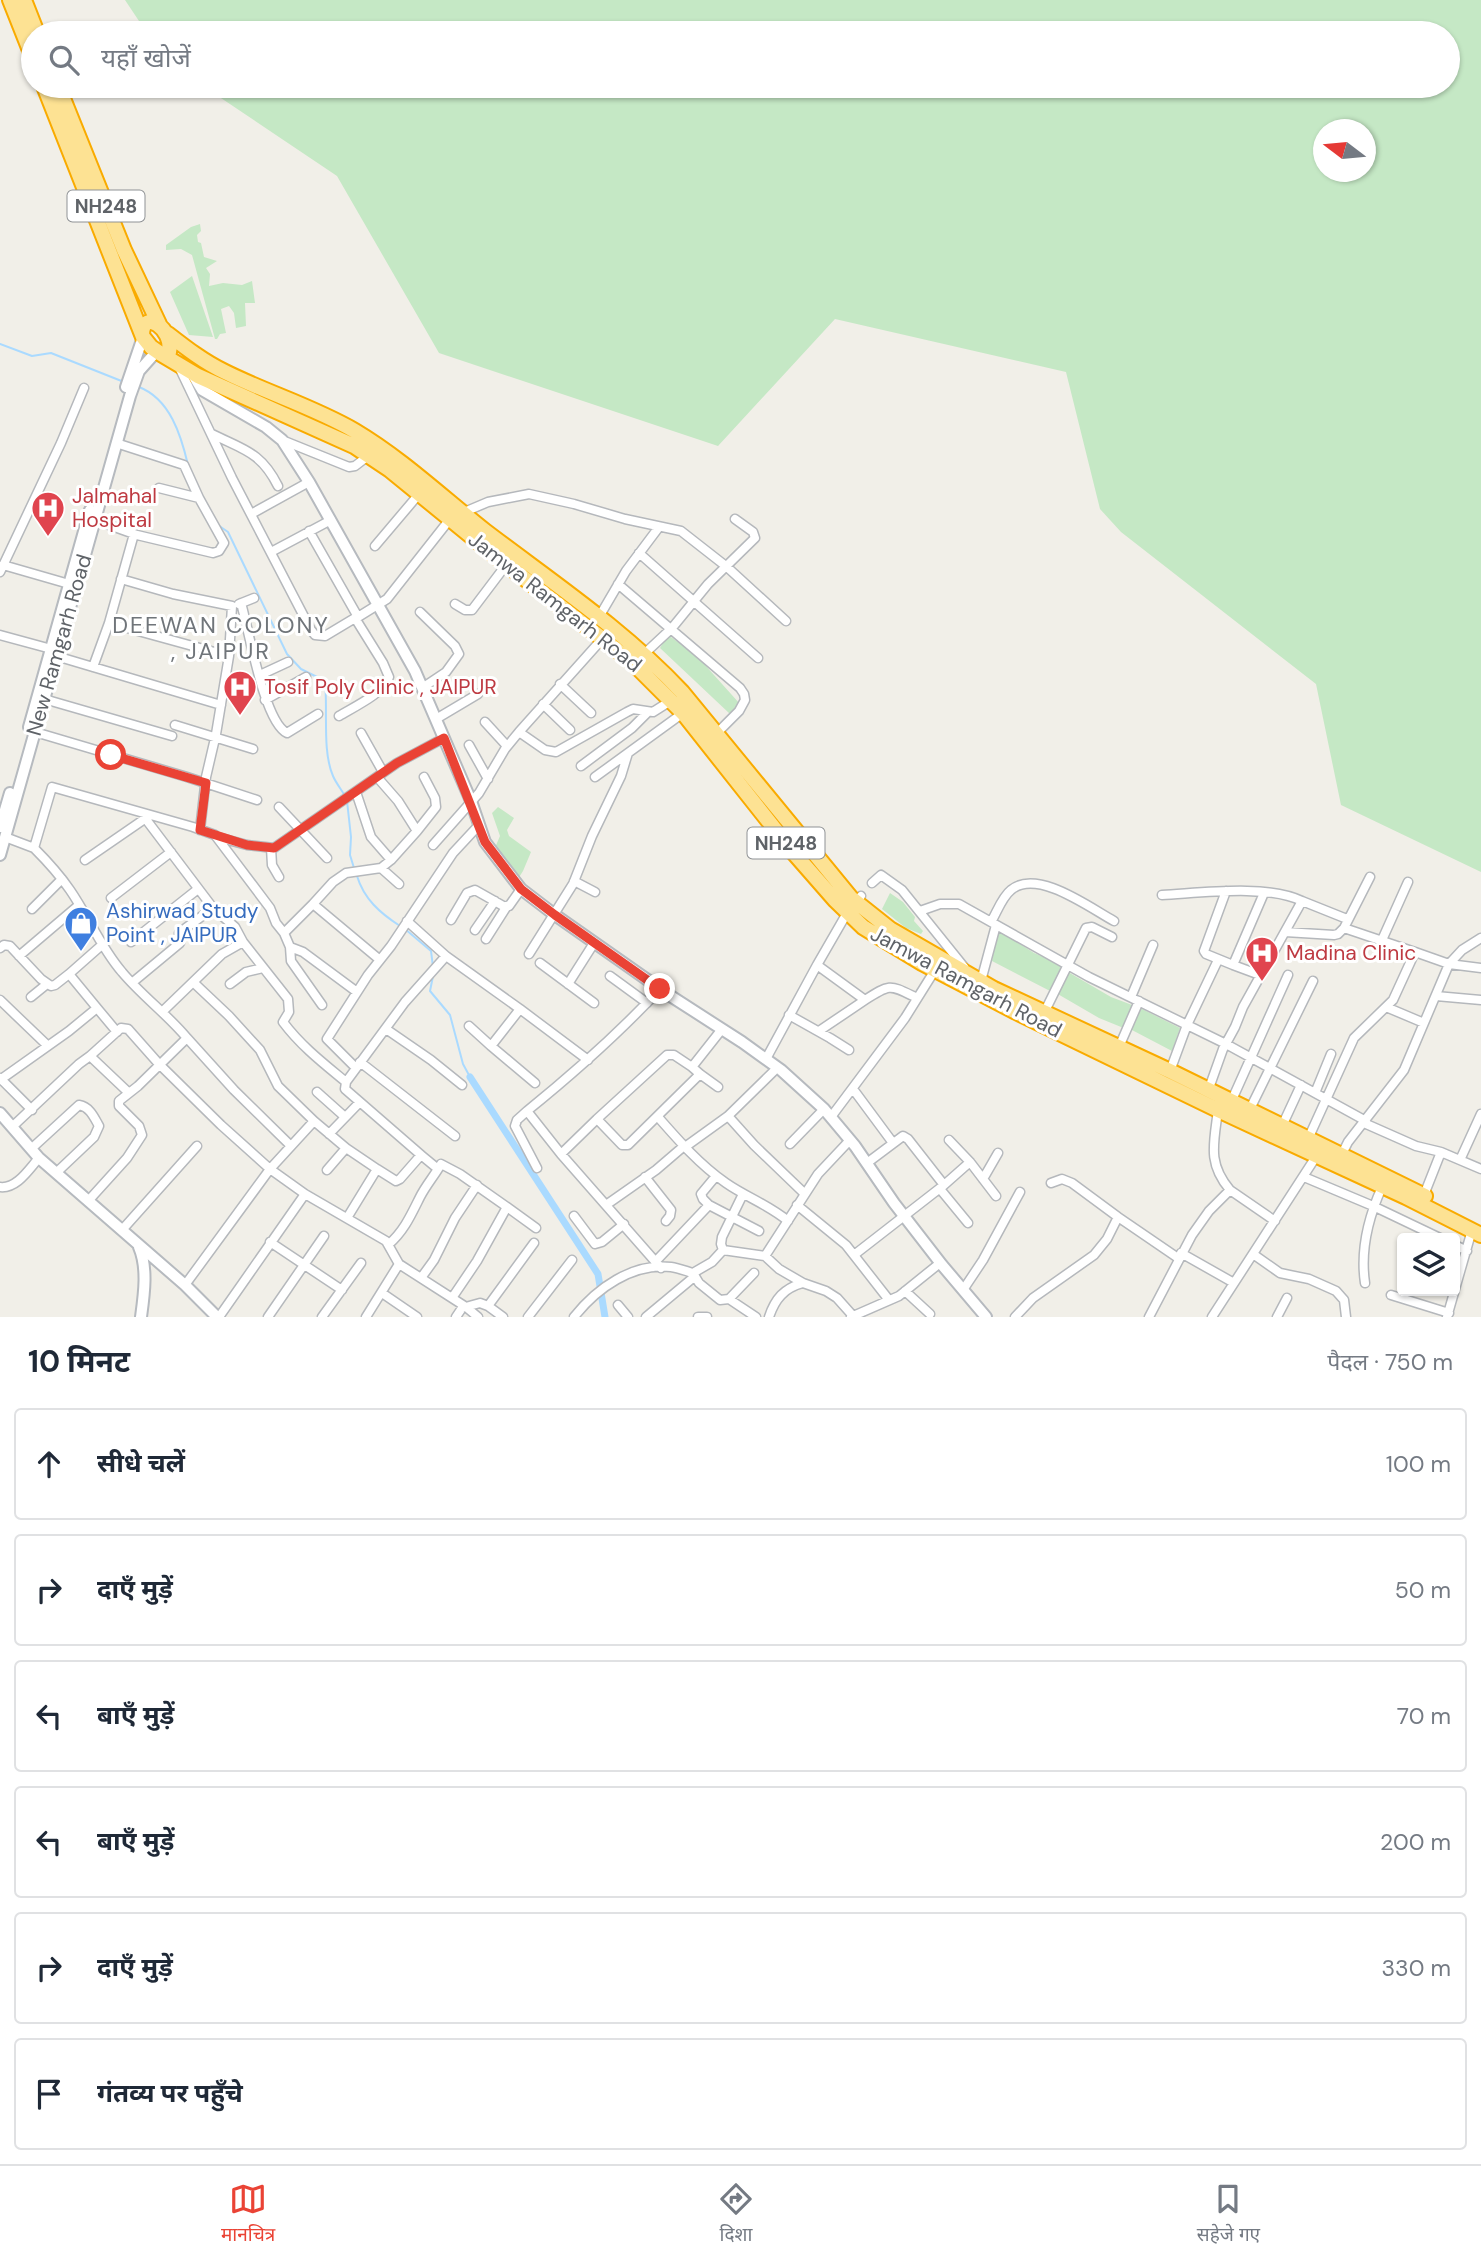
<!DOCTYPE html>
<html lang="hi">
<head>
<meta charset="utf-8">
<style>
	body { margin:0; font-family:"DM Sans","Noto Sans Devanagari",sans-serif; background:#f6f6f7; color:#1f2937 }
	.controls { position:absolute; right:21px; bottom:21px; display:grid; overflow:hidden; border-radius:7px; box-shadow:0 2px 5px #0004 }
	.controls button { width:63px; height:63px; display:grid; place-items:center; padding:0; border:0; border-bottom:2px solid #e0e1e3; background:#fff; color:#1f2937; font:35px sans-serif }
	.compass { position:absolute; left:1313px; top:119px; width:63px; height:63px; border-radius:50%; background:#fff; box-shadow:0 2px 5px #0004; rotate:286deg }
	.stop { position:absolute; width:21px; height:21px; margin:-16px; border:5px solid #ea4335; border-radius:50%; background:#fff }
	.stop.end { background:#ea4335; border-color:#fff; box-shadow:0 2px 7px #0008 }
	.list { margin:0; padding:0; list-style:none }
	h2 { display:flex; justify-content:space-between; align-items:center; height:91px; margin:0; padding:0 28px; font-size:30px }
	h2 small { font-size:23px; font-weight:400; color:#747a83 }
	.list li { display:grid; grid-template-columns:46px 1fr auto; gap:21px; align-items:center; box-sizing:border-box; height:112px; margin:0 14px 14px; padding:0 14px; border:2px solid #e0e1e3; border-radius:7px }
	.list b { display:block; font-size:26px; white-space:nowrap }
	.list em { font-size:23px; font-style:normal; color:#747a83 }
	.icon { flex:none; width:38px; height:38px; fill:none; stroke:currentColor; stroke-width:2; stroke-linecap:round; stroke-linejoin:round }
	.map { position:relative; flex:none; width:1481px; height:1317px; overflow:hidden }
	.search { position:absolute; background:#fff; box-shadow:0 2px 5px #0004; left:21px; right:21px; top:21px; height:77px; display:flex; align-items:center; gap:18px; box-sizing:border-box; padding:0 24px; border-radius:38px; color:#747a83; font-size:26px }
	.sheet { height:847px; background:#fff }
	nav { display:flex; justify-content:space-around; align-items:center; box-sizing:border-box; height:98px; border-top:2px solid #e0e1e3; background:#fff; font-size:19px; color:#747a83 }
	nav a { display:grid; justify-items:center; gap:4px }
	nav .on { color:#ea4335 }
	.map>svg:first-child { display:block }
	.green { fill:#c5e8c5; fill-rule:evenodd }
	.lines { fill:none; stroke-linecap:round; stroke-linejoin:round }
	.stream { stroke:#aadaff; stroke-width:2 }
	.canal { stroke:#aadaff; stroke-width:7 }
	.street-casing { stroke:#b5b8bc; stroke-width:11 }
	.secondary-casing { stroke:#b6babf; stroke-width:14 }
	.highway-casing { stroke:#f9ab00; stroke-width:18 }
	.street { stroke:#fff; stroke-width:8 }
	.secondary { stroke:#fff; stroke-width:10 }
	.highway { stroke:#fde293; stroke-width:14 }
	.route { stroke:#ea4335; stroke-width:9 }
	.labels { text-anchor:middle; stroke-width:6; stroke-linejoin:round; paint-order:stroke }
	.shield { fill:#fff; stroke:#8f9295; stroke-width:2 }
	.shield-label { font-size:19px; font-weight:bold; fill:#5f6368 }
	.health-label { font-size:21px; fill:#be3a42; stroke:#fff; text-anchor:start }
	.street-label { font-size:21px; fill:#5f6368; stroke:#fff }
	.shop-label { font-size:21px; fill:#366cbe; stroke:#fff; text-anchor:start }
	.neighbourhood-label { font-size:23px; letter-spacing:2px; fill:#70757a; stroke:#fff }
</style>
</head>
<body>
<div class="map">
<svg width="1481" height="1317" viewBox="0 0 1481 1317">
	<rect width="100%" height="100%" fill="#f1efe8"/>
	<path class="green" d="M125,0h1356v872l-140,-67 -25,-121 -195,-152 -21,-23 -34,-137 -231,-53 -117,127 -279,-93 -102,-177 -134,-90h1245v-53h-1301zM1324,130h42v42h-42z
		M200,224l1,7 -4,4 1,7 3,1 3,14 13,4 -11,7 4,6 -1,12 14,-3 19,2 10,-4 3,22h-10l1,23 -10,2 -2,-15 -5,-7 -8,3 5,24 -6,1 -3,5h-2l-23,-84 -11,-6 -15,1v-5l25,-18z
		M192,276l21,61 -24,-2 -19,-43z
		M668,635l28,20 44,49 -10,10 -70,-66z
		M498,807l16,11 -7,12 2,6 22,16 -8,19 -7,11 -22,-32 6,-14 -8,-23z
		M890,893l13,9 12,15 -1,4 9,10 -2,3 -15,-6 -24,-19z
		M998,930l36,23 26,11 1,8 -9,20 -60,-31z
		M1068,972l43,25 29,11 40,20 -8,23 -42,-22h-4l-27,-11 -43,-25z"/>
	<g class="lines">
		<path class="stream" d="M0,344l32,12 19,-3 73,29
			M139,387c31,12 42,48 49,78
			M218,525l10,7 59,122 14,15 24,12c3,29 -3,70 8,95 3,7 8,13 12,20
			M347,801l4,36 -1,18 4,13
			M357,876c7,23 23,37 43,50
			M405,929l26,22 2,16
			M433,976l-3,15 20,24 13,49 7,13"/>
		<path class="canal" d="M470,1077l128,197 7,43"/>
		<defs>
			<path id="street" d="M179,367l53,111 79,152 4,5 10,1 30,-18 28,45 6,14c-3,15 -37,31 -50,39
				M212,434c32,16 49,18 66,52
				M282,440l67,27 6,-1 13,-10
				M116,443l68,22 15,33
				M462,513l26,-11 41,-8 45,10 51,15 56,12 46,36 59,54
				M251,514l58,-32
				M95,520l42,15 76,18 6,-2 5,-8 -25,-45 -40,-10
				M309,531l49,86 -3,1
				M375,546l44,-52
				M271,552l60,-32
				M639,553l119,105
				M3,565l66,19
				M0,572l61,-129 23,-55
				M121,579l52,15 59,12 -3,50 -13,78 -10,43 -6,53
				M618,584l122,104 4,6 1,6 -6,11 -23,23
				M241,603c8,27 23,119 46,130l31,-19
				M239,604l15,-6
				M455,604l10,6h7l34,-45
				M420,612l35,34 4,8 -13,18 -24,16
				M358,617l29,-18 63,-80
				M599,617l27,-46 33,-44
				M109,623l120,33
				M612,628l-93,104 26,18 11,2 71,-40 6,-3 20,3 19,-12
				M0,635l55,15
				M643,655l29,-27 36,-44 47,-46 -2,-6 -18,-13
				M56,656l165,49
				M93,667l16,-44 25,-89
				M260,675l28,-13
				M560,684l31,29
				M44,699l128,37
				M265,700l41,-23
				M543,704l27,26
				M436,719l42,-25
				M485,722l22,24
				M175,725l78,24
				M35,732l152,45 70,23
				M361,733l22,39
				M469,745l19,34
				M581,766l51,-38 16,-16
				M595,777l88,-64
				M356,792l15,45 20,23
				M279,807l48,51
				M144,814l4,8 65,86 22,19 8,15 45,57 1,13 -6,10c18,24 40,41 63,60l-1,7 76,66
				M417,831l19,-24 -1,-9 -11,-21
				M5,837l29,11 18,-61 141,40 22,8 55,73 6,15 8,10 29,-29 67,56
				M217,837l30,8 27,3 123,-85 47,-25
				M433,845l46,-52 26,-44 14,-17
				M34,848c13,13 25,26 36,42 18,26 31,58 52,82 20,24 45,42 65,66l-49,48 -19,15v5l20,20 3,9 -15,23 -38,42
				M271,848l1,17 7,12
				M85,860l61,-42
				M381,868l18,16
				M1370,877l-26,51 71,24
				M574,881l21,11
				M872,883l9,-8 21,15 62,77
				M1226,891l-22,60 2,3 27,11 31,-72
				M1162,895c39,-2 105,-11 140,6
				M111,898l60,-46
				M313,904l20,-22 13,-9 35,-5 10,-8 26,-29 -19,-30 -21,-24
				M32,909l30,-30
				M920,911l20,-7h19l130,73 137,67 140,77
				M451,920l16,-27 8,-3 30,17 4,-1 12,-17
				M407,921l39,35
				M991,922c6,-10 11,-25 20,-32 26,-22 79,18 103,31
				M475,930l20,-29
				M1285,932l49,3 4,-1 6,-6
				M284,933l6,14 1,14 31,44
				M486,939l21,-33
				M1382,940l26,-58
				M131,942l67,-53
				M290,947l13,5 54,40
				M0,948l4,-3 6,1 31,33 10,7 4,-1 14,-11 28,34 -28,23 -69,49
				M529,954l44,-70 19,-48 29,-60 7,-23
				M19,956l60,-51
				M540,963l54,40
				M817,965l48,35 -46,31
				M1233,965l27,10
				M69,974l34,-30
				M610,976l37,27
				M981,981l15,-56
				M133,982l47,-39 -1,-10 34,-25
				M193,982l36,34 31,34 18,36 36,35
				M230,984l16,-12 17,-4
				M568,984l26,-41
				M660,989c-41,44 -86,84 -133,122l34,43 100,114
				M1436,996l45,4
				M31,997l16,-13
				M1131,997l22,-52
				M0,1000l48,46
				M865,1000c26,-17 25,-15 52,-2
				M1386,1007l38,16
				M97,1008l20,24
				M163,1011l59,-57 21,-12
				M1044,1013l42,-85 6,-1 20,10
				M789,1015l41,23 19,12
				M469,1026l22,20
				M386,1029l45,31 31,25
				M187,1038l47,52 57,56
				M1119,1047l20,-46
				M766,1059l51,-94 30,-52 14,-17
				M360,1062l95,74
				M692,1067l-18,-12h-7l-70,64 25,26h6l72,-71 -8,-7 30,-38
				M356,1068l-29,-29 41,-64 23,-29 62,-93 26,-28
				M777,1068l-49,48 26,29 51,49
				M1170,1071l17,-46 31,-65
				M700,1074l18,13
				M0,1078l32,32
				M346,1082l59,-80 41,-46 74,53
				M535,1083l-44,-37 29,-37 68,51
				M853,1089l40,54
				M1208,1091l15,-42 12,-22 8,-20 59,-106 45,18
				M317,1092l28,25
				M129,1093l-39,-37 31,-28 7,1 31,35 62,61 49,44 35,25 81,47 13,23
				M1315,1093l16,-39
				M1231,1102l57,-127
				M1218,1110c-4,33 -11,53 12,80
				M527,1111l-10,9 -2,6 22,42
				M1249,1111l64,-130
				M658,1117c21,24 42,48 68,66 20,14 43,22 62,38
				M831,1117l74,-99 30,-48
				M1364,1123l52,23 25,6 40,17
				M1282,1126l19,-41
				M12,1127l67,-63 11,-8
				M329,1134l30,-31
				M1308,1139l46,-101 39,-38 22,-48 34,12 13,-14 19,-12
				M949,1140l21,22 26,34
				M790,1144l34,-35
				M685,1147l43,-31
				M31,1149l48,-44c11,2 15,12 20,21l-5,11 -38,36
				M561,1154l36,-35
				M1341,1156l7,-14 56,-72 45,-106 32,4
				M1460,1160l21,-46
				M377,1169l19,12 4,-2 21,-24 17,14
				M327,1170l19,-22
				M645,1177l26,33 -1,6 -4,5
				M1304,1177l69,29 67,32
				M983,1179l15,-26
				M1051,1183l11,-4 10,4 46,34 60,41
				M944,1185l26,-23
				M0,1187c17,2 29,-18 39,-29
				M940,1189l28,34
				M1424,1195l17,-43
				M606,1205l50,-35 28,-24
				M709,1205l-6,-6 -2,-5 15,-18
				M797,1205l49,40 43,55
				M507,1207l29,21
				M574,1216l21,28 7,-2 22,-18
				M122,1230l75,-84
				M270,1242l72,48
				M389,1244c15,-13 22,-29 31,-47 6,-12 15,-22 21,-33l19,10 47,33 -30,54 -25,37
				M1455,1245l12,6
				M723,1250l-2,-6 1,-7 21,-43
				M1181,1253l53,30
				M1253,1254l27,19 29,6 27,12 8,9 2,17
				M854,1255l90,-70 -36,-46 -5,-3 -36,27
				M765,1256l14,13 24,14 23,8 11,7 16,18
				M656,1261l53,-56 50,26
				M693,1273l6,10 21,17 9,-1 27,18
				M421,1278l13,-18 21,-42 22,-33
				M1365,1283c-5,-34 3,-65 17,-96
				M185,1285l85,-116 44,-48 32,27 31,21 -30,49
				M963,1290l20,-30 37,-68
				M905,1291l25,23
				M382,1293l35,24
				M1391,1295l58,18
				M729,1299l25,-26
				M618,1305l10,12
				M488,1306l15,11
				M219,1317l86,-123
				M268,1317l56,-81
				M322,1317l39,-54
				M366,1317l33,-53 67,43 12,10
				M456,1317l6,-9 18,-5 8,3 46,-63
				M528,1317l44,-57
				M574,1317c23,-29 58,-54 97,-50 7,1 15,4 22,6l19,-11 11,-12 42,6 53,-82 32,-34
				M646,1317l48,-40
				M698,1317h9
				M769,1317c6,-18 15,-29 34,-34
				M851,1317l48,-21 41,-33
				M1015,1317l18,-19 61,-43 13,-16 11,-22
				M1149,1317l43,-82 17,-24 21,-21 45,31
				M1212,1317l107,-165
				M1277,1317l10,-19
				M1447,1317l25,-87"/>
			<path id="secondary" d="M191,372l11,18 64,37 16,13 27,42 106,189 56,130 14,41 36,47 34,26 114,80 73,47 39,28 43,39 31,37 39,57 48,62 44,52
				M126,387l17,-50
				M29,727l61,-217
				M0,827l10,-34
				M0,855l130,-459 9,-25 17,-19
				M0,1113l39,45 146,127 32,32
				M139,1247c9,21 5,48 2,70"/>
			<path id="highway" d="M10,0l23,58
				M24,0l13,33
				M44,86l99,251 8,10 10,7 8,-2c5,-23 -26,-44 -27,-18
				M58,86l66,164 35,74
				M168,334c18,14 36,28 57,38 42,21 89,35 130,59 47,28 87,66 130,100 67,51 139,99 197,161l169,206 39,31 104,60 176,82 255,125
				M161,354l37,22 156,70 36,24 103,84 138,107 52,52 110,139 42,48 28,27 13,8 46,28 94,49 202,98 188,87 75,38"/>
		</defs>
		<use href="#street" class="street-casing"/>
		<use href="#secondary" class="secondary-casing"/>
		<use href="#highway" class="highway-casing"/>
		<use href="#street" class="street"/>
		<use href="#secondary" class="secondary"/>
		<use href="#highway" class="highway"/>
	</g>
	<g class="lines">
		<path class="route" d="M111,755l95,28 -6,47 47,15 27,3 123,-85 47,-25 41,104 36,47 34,26 105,74"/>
	</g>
	<defs>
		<symbol id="hospital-pin" viewBox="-11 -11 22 30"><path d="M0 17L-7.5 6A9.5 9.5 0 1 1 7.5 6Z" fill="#e0444e" stroke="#fff"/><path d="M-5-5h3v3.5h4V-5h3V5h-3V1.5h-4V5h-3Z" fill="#fff"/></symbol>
		<symbol id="shop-pin" viewBox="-11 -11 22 30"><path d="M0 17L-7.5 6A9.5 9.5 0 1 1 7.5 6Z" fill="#3f7fe0" stroke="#fff"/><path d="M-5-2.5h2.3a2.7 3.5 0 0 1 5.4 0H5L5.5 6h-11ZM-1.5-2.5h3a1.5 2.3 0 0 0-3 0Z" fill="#fff"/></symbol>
	</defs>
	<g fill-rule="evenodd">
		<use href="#hospital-pin" x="29" y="489" width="38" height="52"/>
		<use href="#hospital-pin" x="221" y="668" width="38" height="52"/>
		<use href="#shop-pin" x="62" y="904" width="38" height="52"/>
		<use href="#hospital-pin" x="1243" y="934" width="38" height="52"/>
	</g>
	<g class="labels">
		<g class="shield">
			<rect x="67.5" y="190.5" width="77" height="31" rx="5"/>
			<rect x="747.5" y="827.5" width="77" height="31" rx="5"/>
		</g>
		<g class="shield-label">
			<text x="106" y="213">NH248</text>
			<text x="786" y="850">NH248</text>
		</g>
		<g class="health-label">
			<text x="72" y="503">Jalmahal<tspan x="72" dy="24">Hospital</tspan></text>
			<text x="264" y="694">Tosif Poly Clinic , JAIPUR</text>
			<text x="1286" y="960">Madina Clinic</text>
		</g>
		<g class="street-label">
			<text transform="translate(555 602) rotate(38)" y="7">Jamwa Ramgarh Road</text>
			<text transform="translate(59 645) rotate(-74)" y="7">New Ramgarh Road</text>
			<text transform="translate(966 982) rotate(28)" y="7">Jamwa Ramgarh Road</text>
		</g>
		<g class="shop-label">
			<text x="106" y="918">Ashirwad Study<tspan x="106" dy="24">Point , JAIPUR</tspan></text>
		</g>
		<g class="neighbourhood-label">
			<text x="221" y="633">DEEWAN COLONY<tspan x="221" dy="26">, JAIPUR</tspan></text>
		</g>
	</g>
</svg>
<div class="controls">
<button><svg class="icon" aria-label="layers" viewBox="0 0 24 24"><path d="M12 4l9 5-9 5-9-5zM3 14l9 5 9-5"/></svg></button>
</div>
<svg class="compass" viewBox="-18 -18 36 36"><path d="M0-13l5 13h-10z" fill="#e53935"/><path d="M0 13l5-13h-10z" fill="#747a83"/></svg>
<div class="stop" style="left:111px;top:755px"></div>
<div class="stop end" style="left:660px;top:989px"></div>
<div class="search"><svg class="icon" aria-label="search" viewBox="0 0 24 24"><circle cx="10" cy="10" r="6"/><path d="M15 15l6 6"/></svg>यहाँ खोजें</div>
</div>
<section class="sheet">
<h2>10 मिनट<small>पैदल · 750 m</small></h2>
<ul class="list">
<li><svg class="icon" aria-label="ahead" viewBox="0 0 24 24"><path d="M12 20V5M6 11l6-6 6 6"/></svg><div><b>सीधे चलें</b></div><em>100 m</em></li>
<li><svg class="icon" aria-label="right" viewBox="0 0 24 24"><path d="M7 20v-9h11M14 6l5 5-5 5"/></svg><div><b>दाएँ मुड़ें</b></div><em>50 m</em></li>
<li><svg class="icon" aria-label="left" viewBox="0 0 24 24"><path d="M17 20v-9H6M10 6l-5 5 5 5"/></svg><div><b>बाएँ मुड़ें</b></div><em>70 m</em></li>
<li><svg class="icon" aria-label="left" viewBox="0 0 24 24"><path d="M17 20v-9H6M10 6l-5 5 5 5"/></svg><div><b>बाएँ मुड़ें</b></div><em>200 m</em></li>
<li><svg class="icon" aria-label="right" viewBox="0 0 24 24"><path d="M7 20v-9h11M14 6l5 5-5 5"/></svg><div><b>दाएँ मुड़ें</b></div><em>330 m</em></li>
<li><svg class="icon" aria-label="arrive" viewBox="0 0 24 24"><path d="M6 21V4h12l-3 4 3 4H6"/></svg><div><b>गंतव्य पर पहुँचे</b></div></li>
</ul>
</section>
<nav>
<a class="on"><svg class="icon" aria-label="map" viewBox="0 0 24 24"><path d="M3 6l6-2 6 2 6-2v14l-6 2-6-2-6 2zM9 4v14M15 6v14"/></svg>मानचित्र</a>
<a><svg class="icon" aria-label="directions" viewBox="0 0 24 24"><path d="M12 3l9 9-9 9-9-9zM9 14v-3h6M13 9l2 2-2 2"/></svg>दिशा</a>
<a><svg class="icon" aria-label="saved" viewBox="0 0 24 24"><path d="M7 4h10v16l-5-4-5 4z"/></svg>सहेजे गए</a>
</nav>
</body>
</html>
